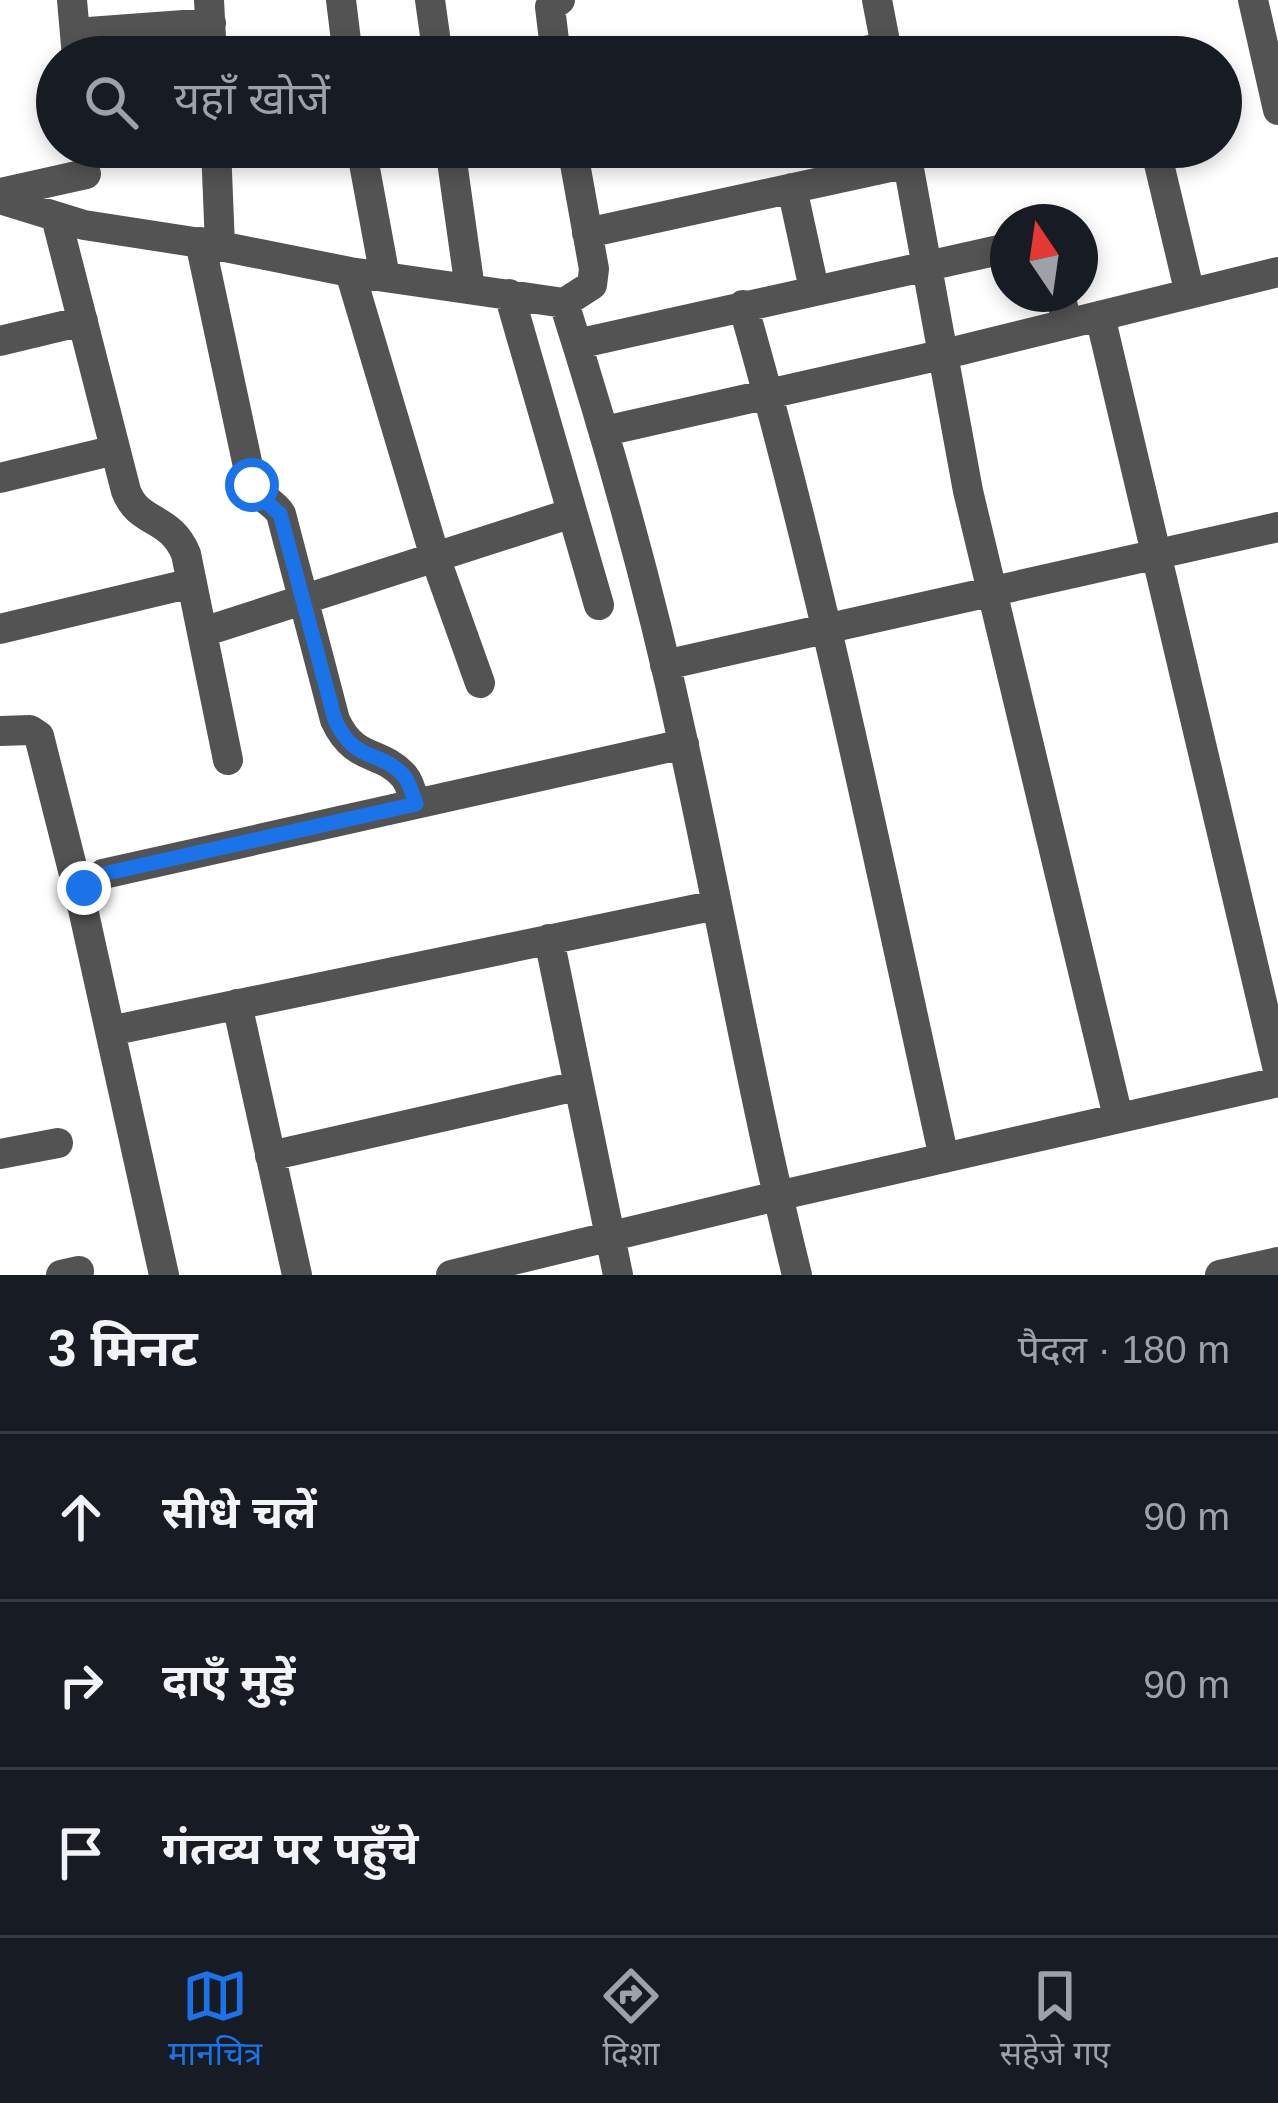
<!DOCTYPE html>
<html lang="hi">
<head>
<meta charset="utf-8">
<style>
	body { margin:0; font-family:Helvetica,"Noto Sans Devanagari",sans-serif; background:#20242c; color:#f1f3f6 }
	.compass { position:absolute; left:990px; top:204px; width:108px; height:108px; border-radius:50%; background:#171b24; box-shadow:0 6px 18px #0003; rotate:347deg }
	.stop { position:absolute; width:36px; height:36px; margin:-27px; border:9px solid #1a73e8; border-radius:50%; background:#fff }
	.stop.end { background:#1a73e8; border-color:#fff; box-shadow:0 3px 12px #0008 }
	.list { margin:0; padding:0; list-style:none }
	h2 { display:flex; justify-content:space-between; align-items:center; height:156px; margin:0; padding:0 48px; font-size:51px }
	h2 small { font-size:39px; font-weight:400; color:#9ea1a6 }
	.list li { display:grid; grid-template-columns:78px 1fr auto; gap:36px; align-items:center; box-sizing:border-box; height:168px; padding:0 48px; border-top:3px solid #363941 }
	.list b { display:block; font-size:45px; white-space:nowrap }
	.list em { font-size:39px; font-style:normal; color:#9ea1a6 }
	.icon { flex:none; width:66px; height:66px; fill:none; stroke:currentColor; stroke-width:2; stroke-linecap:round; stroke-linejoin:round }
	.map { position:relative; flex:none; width:1278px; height:1275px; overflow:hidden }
	.search { position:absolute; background:#171b24; box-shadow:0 6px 18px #0003; left:36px; right:36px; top:36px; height:132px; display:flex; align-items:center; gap:30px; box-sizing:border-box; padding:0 42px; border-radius:66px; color:#9ea1a6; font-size:45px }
	.sheet { height:660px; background:#171b24 }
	nav { display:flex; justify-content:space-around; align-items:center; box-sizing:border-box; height:168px; border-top:3px solid #363941; background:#171b24; font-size:33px; color:#9ea1a6 }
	nav a { display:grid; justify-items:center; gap:6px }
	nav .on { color:#1a73e8 }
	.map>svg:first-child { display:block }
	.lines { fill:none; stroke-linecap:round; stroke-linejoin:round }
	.minor { stroke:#535353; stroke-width:30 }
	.route { stroke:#1a73e8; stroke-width:15 }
</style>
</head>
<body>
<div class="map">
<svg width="1278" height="1275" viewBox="0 0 1278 1275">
	<rect width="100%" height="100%" fill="#fff"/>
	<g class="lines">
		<path class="minor" d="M72,0l5,57
			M209,0l3,57
			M341,0l7,57
			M430,0l8,57
			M877,0l11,57
			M1253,0l25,110
			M75,33l136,-10
			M556,57l-6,-50 10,-7
			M832,57l54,-10
			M216,147l4,99
			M361,147l24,130
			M450,147l20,142
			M572,147l22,122 -2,16 -28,18c46,144 87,290 119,439 39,177 70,356 114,533
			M905,147l63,344 150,626
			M1155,147l35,147
			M792,188l22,101
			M0,193l86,-19
			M0,199l84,26 136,21 130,26 214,31
			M56,217l70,274c13,34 44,24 60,63l42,206
			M587,233l321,-70
			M200,242l52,243c7,13 21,16 29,29l54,206c20,43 45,29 69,56 6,7 9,20 11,28
			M350,272l85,285 45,126
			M509,294l90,311
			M1060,294l7,29
			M743,305c80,280 138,568 201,853
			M1100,316l178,754
			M0,341l83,-20
			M577,344l431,-96
			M605,431l336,-76 337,-83
			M0,478l115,-28
			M0,629l192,-46
			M203,632l369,-119
			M665,665l613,-138
			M0,731l30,-1 9,6 43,170
			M549,939l69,336
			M237,1004l60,271
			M110,1031l606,-126
			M0,1154l58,-11
			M270,1156l307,-70
			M61,1275l18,-4
			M164,1275l-81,-366 1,-21 19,-14 581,-130
			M451,1275l326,-79 501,-114
			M1220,1275l58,-13"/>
	</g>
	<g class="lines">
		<path class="route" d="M84,888l19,-14 313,-70c-3,-8 -6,-21 -12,-28 -24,-27 -49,-12 -69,-56l-55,-206 -23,-20 -5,-9"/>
	</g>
</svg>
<svg class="compass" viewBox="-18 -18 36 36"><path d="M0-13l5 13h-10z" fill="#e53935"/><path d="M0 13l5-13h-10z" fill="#9ea1a6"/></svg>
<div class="stop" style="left:252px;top:485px"></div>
<div class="stop end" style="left:84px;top:888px"></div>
<div class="search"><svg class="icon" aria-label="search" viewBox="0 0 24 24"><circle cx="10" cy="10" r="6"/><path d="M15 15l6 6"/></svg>यहाँ खोजें</div>
</div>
<section class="sheet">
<h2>3 मिनट<small>पैदल · 180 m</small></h2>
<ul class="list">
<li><svg class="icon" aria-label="ahead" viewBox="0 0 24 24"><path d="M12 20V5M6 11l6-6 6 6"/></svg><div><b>सीधे चलें</b></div><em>90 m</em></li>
<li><svg class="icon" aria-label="right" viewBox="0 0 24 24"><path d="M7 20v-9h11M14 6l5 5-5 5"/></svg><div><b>दाएँ मुड़ें</b></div><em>90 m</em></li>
<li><svg class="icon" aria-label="arrive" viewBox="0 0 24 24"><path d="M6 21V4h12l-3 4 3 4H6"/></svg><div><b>गंतव्य पर पहुँचे</b></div></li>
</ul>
</section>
<nav>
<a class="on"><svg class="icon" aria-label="map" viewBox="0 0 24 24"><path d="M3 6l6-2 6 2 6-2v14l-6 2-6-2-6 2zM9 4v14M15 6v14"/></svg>मानचित्र</a>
<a><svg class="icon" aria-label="directions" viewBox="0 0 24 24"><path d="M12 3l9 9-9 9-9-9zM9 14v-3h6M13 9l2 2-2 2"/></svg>दिशा</a>
<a><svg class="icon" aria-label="saved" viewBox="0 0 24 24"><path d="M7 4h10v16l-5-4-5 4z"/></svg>सहेजे गए</a>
</nav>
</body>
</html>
